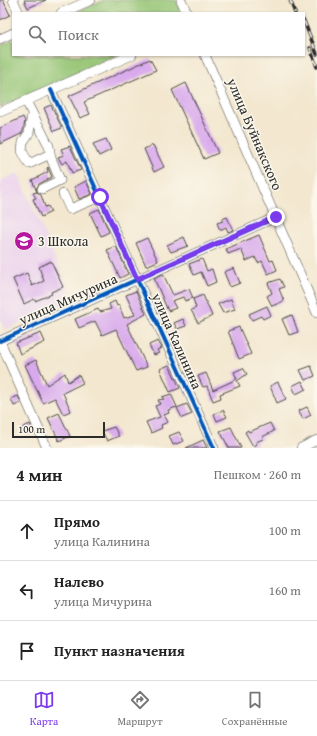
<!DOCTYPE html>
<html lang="ru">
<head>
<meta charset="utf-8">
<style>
	body { margin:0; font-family:"Gentium Book Plus",serif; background:#f2f2f2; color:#222 }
	.scale { position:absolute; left:12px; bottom:10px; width:93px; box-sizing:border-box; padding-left:4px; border:2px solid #2b2b2b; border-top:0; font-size:11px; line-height:14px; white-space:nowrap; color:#2b2b2b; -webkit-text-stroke:3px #fbf7ec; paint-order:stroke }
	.stop { position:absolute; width:12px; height:12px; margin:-9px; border:3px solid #7c3aed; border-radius:50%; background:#fff }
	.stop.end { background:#7c3aed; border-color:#fff; box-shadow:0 1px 4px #0008 }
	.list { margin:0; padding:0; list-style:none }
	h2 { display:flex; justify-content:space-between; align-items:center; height:52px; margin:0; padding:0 16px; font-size:17px }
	h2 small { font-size:13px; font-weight:400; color:#767676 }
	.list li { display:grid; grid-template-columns:26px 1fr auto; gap:12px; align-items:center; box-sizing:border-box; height:60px; padding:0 16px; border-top:1px solid #e0e0e0 }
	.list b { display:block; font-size:15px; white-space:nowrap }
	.list p { margin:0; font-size:13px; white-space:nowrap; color:#767676 }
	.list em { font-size:13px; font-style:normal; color:#767676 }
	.icon { flex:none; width:22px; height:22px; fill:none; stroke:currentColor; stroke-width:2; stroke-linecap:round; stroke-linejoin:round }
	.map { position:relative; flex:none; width:317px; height:448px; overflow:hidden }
	.search { position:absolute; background:#fff; box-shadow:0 1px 3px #0004; left:12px; right:12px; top:12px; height:44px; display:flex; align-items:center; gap:10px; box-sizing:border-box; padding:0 14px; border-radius:0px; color:#767676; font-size:15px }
	.sheet { height:232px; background:#fff }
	nav { display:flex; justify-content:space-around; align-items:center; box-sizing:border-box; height:56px; border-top:1px solid #e0e0e0; background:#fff; font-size:11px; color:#767676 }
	nav a { display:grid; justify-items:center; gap:2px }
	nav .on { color:#7c3aed }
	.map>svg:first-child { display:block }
	.built { fill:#ead1ec }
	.green { fill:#95c574; stroke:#607850 }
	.building { fill:#d8a9ec }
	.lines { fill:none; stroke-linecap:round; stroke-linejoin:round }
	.minor-casing { stroke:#494744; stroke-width:10 }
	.minor { stroke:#fff; stroke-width:9 }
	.rail-casing { stroke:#2b2b2b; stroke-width:3.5 }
	.rail { stroke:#fbf7ec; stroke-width:2; stroke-dasharray:6; stroke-linecap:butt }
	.cycleway-casing { stroke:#fbf7ec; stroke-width:6 }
	.cycleway { stroke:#0057b8; stroke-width:4 }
	.route { stroke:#7c3aed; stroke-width:5 }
	.labels { text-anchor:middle; stroke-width:3; stroke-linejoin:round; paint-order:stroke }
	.street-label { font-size:14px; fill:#2b2b2b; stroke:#fbf7ec }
	.poi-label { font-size:14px; fill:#2b2b2b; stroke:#fbf7ec; text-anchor:start }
</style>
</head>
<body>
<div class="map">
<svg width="317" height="448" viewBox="0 0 317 448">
	<rect width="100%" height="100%" fill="#fbf7ec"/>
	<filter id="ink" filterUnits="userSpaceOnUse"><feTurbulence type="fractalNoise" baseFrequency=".025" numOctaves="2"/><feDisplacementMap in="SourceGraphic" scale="8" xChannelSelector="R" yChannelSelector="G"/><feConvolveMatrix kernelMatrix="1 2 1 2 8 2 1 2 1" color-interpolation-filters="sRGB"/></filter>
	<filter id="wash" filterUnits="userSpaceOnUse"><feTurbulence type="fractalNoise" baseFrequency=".012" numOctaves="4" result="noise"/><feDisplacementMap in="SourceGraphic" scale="16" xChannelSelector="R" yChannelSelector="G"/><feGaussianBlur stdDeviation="0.9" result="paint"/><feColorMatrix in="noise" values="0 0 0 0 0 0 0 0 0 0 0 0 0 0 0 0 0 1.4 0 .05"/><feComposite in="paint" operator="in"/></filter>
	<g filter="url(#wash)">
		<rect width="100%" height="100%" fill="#f3e7cf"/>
		<path class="built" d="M18,173l55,127 -68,30 -5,-11v-138z"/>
		<path class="green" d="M104,0h72l6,13h-107z
			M13,40v15h104l-117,52v-61z"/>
		<g id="blocks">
			<path class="building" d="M0,0h3l7,15 -10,5z
				M24,0h22l-18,8z
				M150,59l6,11 -72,32 6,12 -10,4 -11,-22z
				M186,83l32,70 -14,6 -32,-69z
				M51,105l11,23 -8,3 -10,-23z
				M23,117l2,4 -2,10 -2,3 -21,10v-16z
				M106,139l5,11 -12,6 -6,-12z
				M153,145l11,22 -10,5 -10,-23z
				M70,146l11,24 -9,3 -5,-12 -5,3 -4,-7 6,-2 -3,-6z
				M48,167l4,10 -13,7 -3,5 1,3 4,3 4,12 3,-1 3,6 -10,5 -8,-18 3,-1 -3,-5 4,-1 -5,-12 16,-8 -1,-4z
				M86,181l6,13 -13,5 -5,-12z
				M99,209l10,23 -8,4 -11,-23z
				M227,217l6,13 -5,2 -2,-5 -6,3 -3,-7 6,-2 -1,-2z
				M259,235l11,26 3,-1 4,10 -9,4 -6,-13 -4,2 -3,-6 -9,4 -5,-12 -13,5 -2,-5z
				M184,237l4,9 -17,6 -4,-7z
				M147,238l11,23 -12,5 -10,-23z
				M116,246l12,28 -8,4 -13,-28z
				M202,259l5,12 5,-2 4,13 -9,4 -6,-14 -7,3 -5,-11z
				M51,261l12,26 -12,5 1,2 -17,7 -1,-2 -10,5 -11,-25 14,-6 5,13 12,-5 -5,-14z
				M234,268l6,15 -10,4 -6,-15z
				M163,274l10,21 16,-6 4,9 -8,3 -2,-4 -11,4 4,7 -8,3 -14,-33z
				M280,279l4,8 -5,2 5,12 -12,5 -5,-10 5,-3 -4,-10z
				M136,291l10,23 -19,10 20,43 -11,4 -20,-42 -14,6 -7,-14 -16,7 -4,-9 23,-10 2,3 11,-3 -2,-5 6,-3 2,5 2,-1 5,13 11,-3 -9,-20z
				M203,295l9,21 -14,7 -7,-13 5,-2 -3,-9z
				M231,299l4,10 -12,4 -5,-9z
				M267,306l4,9 -8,4 -2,-3 -9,4 -3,-6z
				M292,315l6,17 -9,3 -7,-16z
				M183,319l3,7 -9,3 -3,-6z
				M239,327l12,27 -12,5 -11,-28z
				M41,333l4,9 -25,12 -4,-11z
				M158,341l4,7 -5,2 2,3 -5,2 -5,-10z
				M36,360l11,25 18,-12 3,9 11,-7 4,8 -20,10 8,18 -8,3 -8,-16 -12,5 -18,-38z
				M169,365l11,23 -10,4 -10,-23z
				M311,366l4,10 -10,4 -5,-10z
				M243,368l4,6 -10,7 3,5 -20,8 1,4 -8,3 -6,-15 -4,1 -5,-11 8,-3 7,17 24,-11 -3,-7z
				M302,381l4,8 -10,5 -4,-8z
				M278,382l8,17 -9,4 -7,-17z
				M171,394l6,13 -9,3 1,3 -5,2 4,7 -7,3 1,3 -11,5 -5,-11 14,-5 -5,-11 5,-2 -2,-4 6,-1 -2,-2z
				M18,396l3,7 -7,3 -3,-7z
				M187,404l5,10 -10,4 -5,-10z
				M307,407l4,8 -8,4 -5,-8z
				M223,410l4,7 -10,4 -3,-7z
				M59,413l11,23 -11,5 -11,-23z
				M270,423l4,8 -12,6 1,2 -7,3 1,2 -4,2 -8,-14 3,-2 1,2z
				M30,424l3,7 -7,3 -4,-6z
				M114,427l5,9 -12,5 -5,-10z
				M231,427l10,21h-12l-9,-17z
				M179,432l5,9 -11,4 -4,-9z
				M203,440l4,8h-21z"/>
		</g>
	</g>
	<g filter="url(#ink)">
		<use href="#blocks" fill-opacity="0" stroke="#494744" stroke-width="1"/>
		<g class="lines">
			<defs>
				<path id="minor" d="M13,0l6,13
					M181,0l6,13
					M61,13l30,-13
					M0,39l13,-6
					M205,55l112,258
					M51,90l163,358
					M26,101l23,45 2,12 9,22 -18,9
					M0,112l132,-57
					M32,114l-3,19 -6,9 -1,9 7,13 21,-10
					M63,194l7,15 30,-12
					M0,341l276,-124
					M0,341l47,107
					M301,448l16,-8"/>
			</defs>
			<use href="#minor" class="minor-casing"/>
			<use href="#minor" class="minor"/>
			<defs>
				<path id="rail" d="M290,0l5,13
					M304,21l13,33
					M310,48l7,19"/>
			</defs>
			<use href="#rail" class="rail-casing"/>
			<use href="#rail" class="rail"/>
			<defs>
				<path id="cycleway" d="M51,90l163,358
					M0,341l276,-124"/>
			</defs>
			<use href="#cycleway" class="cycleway-casing"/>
			<use href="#cycleway" class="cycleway"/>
		</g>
	</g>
	<g class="lines" filter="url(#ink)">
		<path class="route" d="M100,197l37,82 139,-62"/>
	</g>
	<defs>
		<symbol id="school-disc" viewBox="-11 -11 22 22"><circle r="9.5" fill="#b5179e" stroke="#fbf7ec"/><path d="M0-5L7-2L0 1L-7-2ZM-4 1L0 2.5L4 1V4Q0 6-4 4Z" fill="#fff"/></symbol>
	</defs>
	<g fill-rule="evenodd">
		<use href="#school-disc" x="13" y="230" width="22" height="22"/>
	</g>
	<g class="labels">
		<g class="street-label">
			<text transform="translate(255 134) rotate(67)" y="5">улица Буйнакского</text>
			<text transform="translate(68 299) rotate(-24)" y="5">улица Мичурина</text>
			<text transform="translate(177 341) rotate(66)" y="5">улица Калинина</text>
		</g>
		<g class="poi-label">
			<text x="38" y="246">3 Школа</text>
		</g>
	</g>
</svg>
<div class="scale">100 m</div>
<div class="stop" style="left:100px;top:197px"></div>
<div class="stop end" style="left:276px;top:217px"></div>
<div class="search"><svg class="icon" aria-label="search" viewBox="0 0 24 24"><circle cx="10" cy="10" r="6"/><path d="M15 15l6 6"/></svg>Поиск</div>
</div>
<section class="sheet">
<h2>4 мин<small>Пешком · 260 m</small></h2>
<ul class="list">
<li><svg class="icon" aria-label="ahead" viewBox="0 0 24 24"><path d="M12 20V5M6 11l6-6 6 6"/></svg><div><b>Прямо</b><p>улица Калинина</p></div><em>100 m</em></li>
<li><svg class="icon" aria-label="left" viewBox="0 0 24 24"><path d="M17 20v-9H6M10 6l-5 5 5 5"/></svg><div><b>Налево</b><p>улица Мичурина</p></div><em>160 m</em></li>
<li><svg class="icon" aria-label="arrive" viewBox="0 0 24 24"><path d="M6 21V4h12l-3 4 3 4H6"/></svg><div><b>Пункт назначения</b></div></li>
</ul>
</section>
<nav>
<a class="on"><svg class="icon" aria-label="map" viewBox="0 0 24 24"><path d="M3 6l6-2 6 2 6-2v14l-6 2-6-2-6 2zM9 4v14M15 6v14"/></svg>Карта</a>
<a><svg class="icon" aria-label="directions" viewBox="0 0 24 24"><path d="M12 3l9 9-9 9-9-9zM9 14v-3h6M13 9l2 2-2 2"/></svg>Маршрут</a>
<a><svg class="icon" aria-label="saved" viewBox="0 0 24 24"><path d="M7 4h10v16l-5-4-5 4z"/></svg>Сохранённые</a>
</nav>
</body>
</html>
